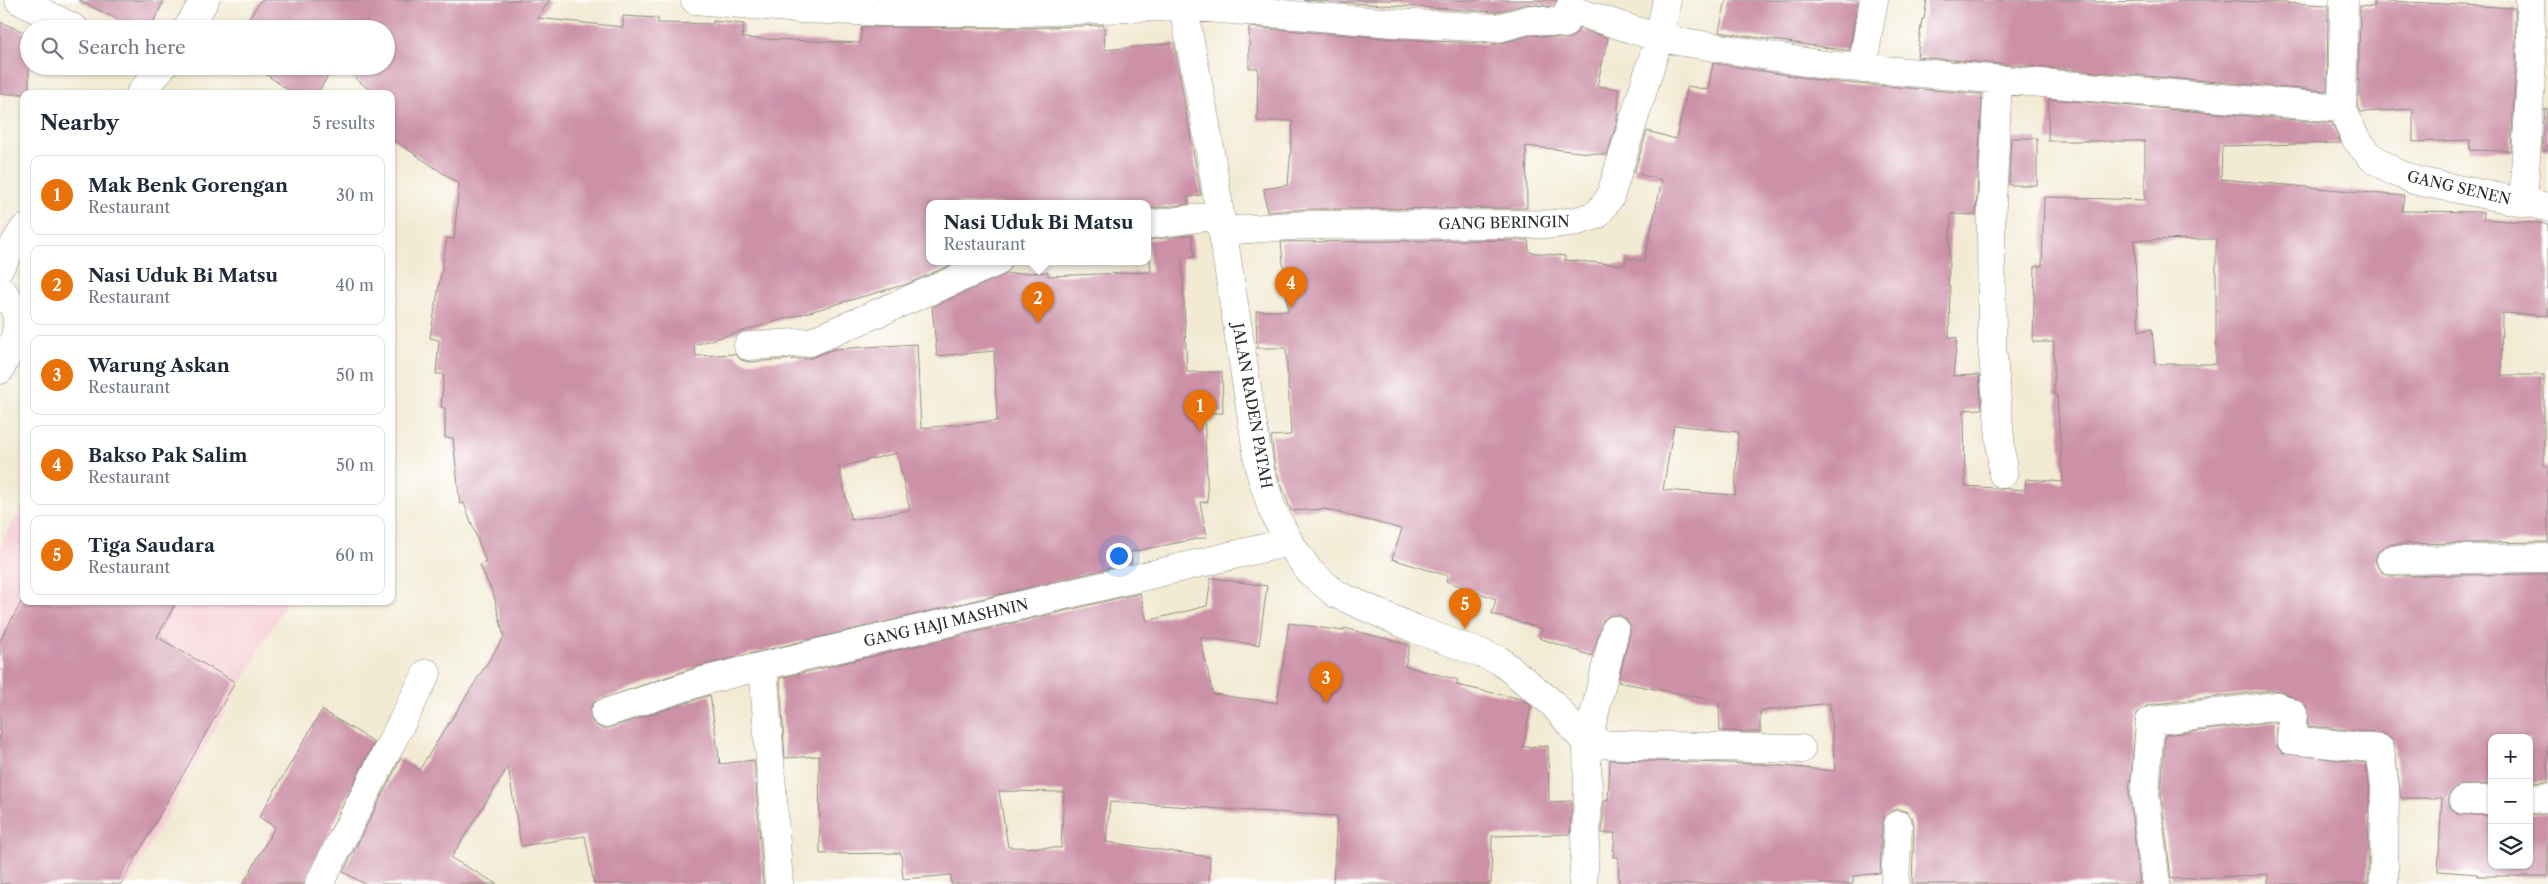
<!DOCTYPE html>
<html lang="en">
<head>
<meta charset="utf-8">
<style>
	body { margin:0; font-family:"Libre Caslon Text",serif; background:#f6f6f7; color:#1f2937 }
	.controls { position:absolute; right:15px; bottom:15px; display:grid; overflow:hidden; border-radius:10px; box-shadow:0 1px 4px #0004 }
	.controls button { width:45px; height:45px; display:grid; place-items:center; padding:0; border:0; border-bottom:1px solid #e0e1e3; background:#fff; color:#1f2937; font:25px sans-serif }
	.you { position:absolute; left:1118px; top:555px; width:18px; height:18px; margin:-12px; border:4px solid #fff; border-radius:50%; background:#1a73e8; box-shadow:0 0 0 8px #1a73e833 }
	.badge { display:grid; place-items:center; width:32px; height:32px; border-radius:50%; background:#ea580c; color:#fff; font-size:16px; font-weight:700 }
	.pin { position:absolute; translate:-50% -41px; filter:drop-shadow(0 1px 2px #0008) }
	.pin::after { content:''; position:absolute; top:26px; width:18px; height:15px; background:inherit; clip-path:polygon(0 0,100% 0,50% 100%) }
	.popup { position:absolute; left:926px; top:200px; width:225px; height:65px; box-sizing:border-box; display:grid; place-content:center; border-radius:10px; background:#fff; filter:drop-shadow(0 1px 4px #0005); font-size:16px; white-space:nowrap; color:#747a83 }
	.popup b { font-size:19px; color:#1f2937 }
	.popup::after { content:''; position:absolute; left:50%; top:100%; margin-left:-10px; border:10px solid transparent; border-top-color:#fff }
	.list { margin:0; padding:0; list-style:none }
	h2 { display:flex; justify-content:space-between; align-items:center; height:65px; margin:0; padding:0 20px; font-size:21px }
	h2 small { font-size:16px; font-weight:400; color:#747a83 }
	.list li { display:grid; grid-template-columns:32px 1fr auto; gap:15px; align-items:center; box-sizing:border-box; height:80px; margin:0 10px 10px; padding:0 10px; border:1px solid #e0e1e3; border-radius:10px }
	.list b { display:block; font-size:19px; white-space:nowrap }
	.list p { margin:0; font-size:16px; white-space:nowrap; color:#747a83 }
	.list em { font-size:16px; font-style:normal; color:#747a83 }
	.icon { flex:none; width:28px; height:28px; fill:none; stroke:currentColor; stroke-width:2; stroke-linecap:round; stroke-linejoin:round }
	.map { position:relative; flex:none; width:2548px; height:884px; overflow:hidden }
	.search { position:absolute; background:#fff; box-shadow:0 1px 4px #0004; left:20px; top:20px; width:375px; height:55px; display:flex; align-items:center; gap:12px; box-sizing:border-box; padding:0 18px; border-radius:28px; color:#747a83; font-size:19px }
	.panel { position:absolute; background:#fff; box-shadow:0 1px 4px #0004; left:20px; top:90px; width:375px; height:515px; border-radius:10px }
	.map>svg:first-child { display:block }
	.built { fill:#f6cfd6 }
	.building { fill:#cc91a7; fill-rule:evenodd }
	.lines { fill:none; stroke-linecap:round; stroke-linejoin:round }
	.minor-casing { stroke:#8e8a7f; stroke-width:29 }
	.minor { stroke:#fff; stroke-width:28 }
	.labels { text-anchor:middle; stroke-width:4.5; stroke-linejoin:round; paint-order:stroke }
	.street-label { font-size:15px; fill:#2b2b2b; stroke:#fff }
</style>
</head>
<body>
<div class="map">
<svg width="2548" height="884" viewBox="0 0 2548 884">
	<rect width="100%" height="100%" fill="#fff"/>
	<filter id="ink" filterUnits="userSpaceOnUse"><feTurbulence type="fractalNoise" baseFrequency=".02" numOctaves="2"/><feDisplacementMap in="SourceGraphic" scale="10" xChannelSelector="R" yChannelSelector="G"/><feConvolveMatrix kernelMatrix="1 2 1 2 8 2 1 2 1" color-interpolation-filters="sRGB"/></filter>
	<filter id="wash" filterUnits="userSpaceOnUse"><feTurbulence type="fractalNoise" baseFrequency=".0096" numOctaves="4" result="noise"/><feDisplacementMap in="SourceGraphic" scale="20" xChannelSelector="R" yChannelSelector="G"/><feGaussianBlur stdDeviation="1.12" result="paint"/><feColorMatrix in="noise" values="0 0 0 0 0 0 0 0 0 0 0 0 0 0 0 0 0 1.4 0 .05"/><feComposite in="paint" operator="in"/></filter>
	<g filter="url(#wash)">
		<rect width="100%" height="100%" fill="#f2ead3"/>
		<path class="built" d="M24,504v97h263l-159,283h-128v-338z"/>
		<g id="blocks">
			<path class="building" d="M78,0h86l-14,29h-13z
				M261,0h289l-13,18 86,9v-11l35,2v5l55,1v-3l31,3 -2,14 118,5 2,-16 162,1 80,-3 1,25 69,-7 27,152 -13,2 1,7 -42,5v-5h-218v58h29l-51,22 -213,61 2,11 39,-2 6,6 8,2 62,-4 23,-9 83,-5 4,84 76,-7 -3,-70 -57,5 -5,-49 74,-33 42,-2v4l103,-4 -3,-32 44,-5 2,22 -12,1 5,114h35l1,41h-19l4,89h-8l7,35 -77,15 2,11 -433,103 -105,36 -4,7v9l4,6 7,4h8l101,-33 10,69 34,-4 9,124h-169l-9,-48 -64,10 -13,-79 -57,91 46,26h-132l-22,-12 58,-114 18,12 85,-133 -10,-41 -14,-31 6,-3 -22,-59 -4,1 -7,-66h-8v-30l-4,-1 3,-33h-8l3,-34 -9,-2 17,-100 7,1 5,-55 -68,-46v-44h-16l-35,-28h46v-37h-144zM897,453l13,57 -59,10 -12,-53z
				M1303,0h254l-4,7 -26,-3 -31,8z
				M1726,0h132l-9,51 -130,-19z
				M1927,0h168v2l123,-2 110,5 -1,86 -410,-34 5,-38h2z
				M2374,0l141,8 1,53 -5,90 -42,-1 1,-10 -57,2v-33l-52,3 -3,-7 2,-99 14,1z
				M0,22l29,12v60h-29z
				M1249,27l144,12 104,5 35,-9 36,4 7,-4 4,-6 29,9 -11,48 22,3 -2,33 -10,33 -81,-9 1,62 -220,1 -40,3 -3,-23 24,-4 5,-64h-36l1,-53h-9z
				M1713,63l110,18 159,13 -6,121 -25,-1 -3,72h2l-1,51 8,1 -4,38 26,-1 3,34 -18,1 1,76 60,4 1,-11 37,3 -6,-87h-3v-53h-21l2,-76h7l2,-69 101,3v-59h-97l1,-42 283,24 9,20 -119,3 -1,33 183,17 -2,15 82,1 -1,7 65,5v92l-46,-3 -1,62h43v91h4v76l-157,2 -8,3 -5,5 -3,8 3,8 6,6 7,2 157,-2v208l-19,1v-45h-37v46l-35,2 -6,6 -3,8 2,7 7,7 35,2v49h37v-50l19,-1v62h-70v-2l-40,-3 4,-73h-41l-8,-58 -11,-7 -74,-7 -2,-20 -22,-14 -9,-2 -127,15 -11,8 -8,80 11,91h-228l2,-59 -2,-8 -5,-5 -9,-3 -8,2 -5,5 -3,8 -2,49 -27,3v8h-234l-1,-27h-5l2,-24h-13l2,-32 4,-1 2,-40 151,4 74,7 -5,-68 -70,8v21l-40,-1 -1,-30 -101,-19 12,-49v-8l-4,-6 -7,-4h-9l-7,5 -11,36 -53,-18 3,-9 -50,-15 4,-15 -50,-18 2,-5 -56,-17 10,-30 -78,-20 -33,2 -16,-44 -4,-31 20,-1 -5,-87h-29l-1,-37h32l-7,-69 247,-2 1,12 36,4v4l60,5 1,-7 18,3 18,-81 -28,-7 13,-42 29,8 12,-53 20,4zM2216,239v125h-61l-3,-35 -13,2 -5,-91zM1674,425l64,7 -3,63 -72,-5z
				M254,66h80l-17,28h-23z
				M2545,109h3v42h-6z
				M2011,138h26v47h-28z
				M1211,578l56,8 -8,59 -59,-8 13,57 64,9 12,-80 54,8 1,-3 66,17 -5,21 53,14 -2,5 66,14 9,7 -8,41 25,-1 1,56 23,-1 -2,33 -78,2 -1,48h-158l4,-68 -227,-14 -4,40 104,15 -1,27h-258v-9l-48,4 -2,-26 -81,1 -1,-98 -34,2 -5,-80 360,-85 7,28 60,-15zM999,791l65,1 -3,56 -53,-1z
				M22,601h155l-20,36 78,45 -114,202h-121v-244z
				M322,710l52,32 -70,142h-61l32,-57 -16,-10z
				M2274,722l3,1v23l5,7 84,10 3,25 -1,96h-100v-10l-32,3v-1l-65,3 -10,-85 4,-59z"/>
		</g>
	</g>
	<g filter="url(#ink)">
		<use href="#blocks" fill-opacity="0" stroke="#8e8a7f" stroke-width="1"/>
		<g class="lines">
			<defs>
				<path id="minor" d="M19,0l56,29
					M695,0l106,9 83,3h140l158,-6 212,17 104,5 33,-9 33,5 5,-15 90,29 165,27 518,43
					M1182,0l24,125 54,346 12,38 17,33 20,29 27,23 79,35 84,31 53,43 35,41 1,54 -5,86
					M2344,0l-2,108 14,31 14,17 24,16 23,9 131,26
					M187,29l18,-29
					M1862,69l12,-69
					M1998,80l-7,144 1,120 11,130
					M140,94l23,-28
					M2523,203l9,-142 -2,-61
					M1147,225l73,-10
					M1222,231l85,-6 246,-1 24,-3 20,-6 13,-18 49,-159 8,-38
					M0,267l24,-38
					M0,289c30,30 15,50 0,81
					M748,346l62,-4 187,-80
					M2391,560l157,-2
					M1615,630l-28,114 214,5
					M763,666l16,218
					M605,713l98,-32 60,-15 526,-124
					M2529,799l19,-1
					M2464,800h28
					M319,884l108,-211
					M1895,884l3,-59
					M2156,884l-11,-90 5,-73 127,-15 16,8 -2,26 89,9 5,38 -1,97"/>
			</defs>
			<use href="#minor" class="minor-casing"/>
			<use href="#minor" class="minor"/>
		</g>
	</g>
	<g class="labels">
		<g class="street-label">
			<text transform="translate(2459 188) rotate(13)" y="5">GANG SENEN</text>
			<text transform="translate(1504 223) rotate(-1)" y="5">GANG BERINGIN</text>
			<text transform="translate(1252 406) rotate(80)" y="5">JALAN RADEN PATAH</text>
			<text transform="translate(946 623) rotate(-13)" y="5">GANG HAJI MASHNIN</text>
		</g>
	</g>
</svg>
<div class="controls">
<button>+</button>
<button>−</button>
<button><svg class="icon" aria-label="layers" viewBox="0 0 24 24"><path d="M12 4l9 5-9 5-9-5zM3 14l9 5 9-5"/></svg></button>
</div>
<div class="you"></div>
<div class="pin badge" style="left:1200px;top:431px;background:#e8710a">1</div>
<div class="pin badge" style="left:1038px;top:323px;background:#e8710a">2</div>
<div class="popup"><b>Nasi Uduk Bi Matsu</b>Restaurant</div>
<div class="pin badge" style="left:1326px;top:703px;background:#e8710a">3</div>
<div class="pin badge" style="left:1291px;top:308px;background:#e8710a">4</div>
<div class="pin badge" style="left:1465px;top:629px;background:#e8710a">5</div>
<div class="search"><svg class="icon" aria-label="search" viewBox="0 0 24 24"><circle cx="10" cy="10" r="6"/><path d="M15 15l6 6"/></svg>Search here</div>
<section class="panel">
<h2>Nearby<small>5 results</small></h2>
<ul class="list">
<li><span class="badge" style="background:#e8710a">1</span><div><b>Mak Benk Gorengan</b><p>Restaurant</p></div><em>30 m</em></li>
<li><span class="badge" style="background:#e8710a">2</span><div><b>Nasi Uduk Bi Matsu</b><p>Restaurant</p></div><em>40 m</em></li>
<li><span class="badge" style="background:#e8710a">3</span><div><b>Warung Askan</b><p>Restaurant</p></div><em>50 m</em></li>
<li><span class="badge" style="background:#e8710a">4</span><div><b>Bakso Pak Salim</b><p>Restaurant</p></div><em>50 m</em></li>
<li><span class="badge" style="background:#e8710a">5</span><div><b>Tiga Saudara</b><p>Restaurant</p></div><em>60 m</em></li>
</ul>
</section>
</div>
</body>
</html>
